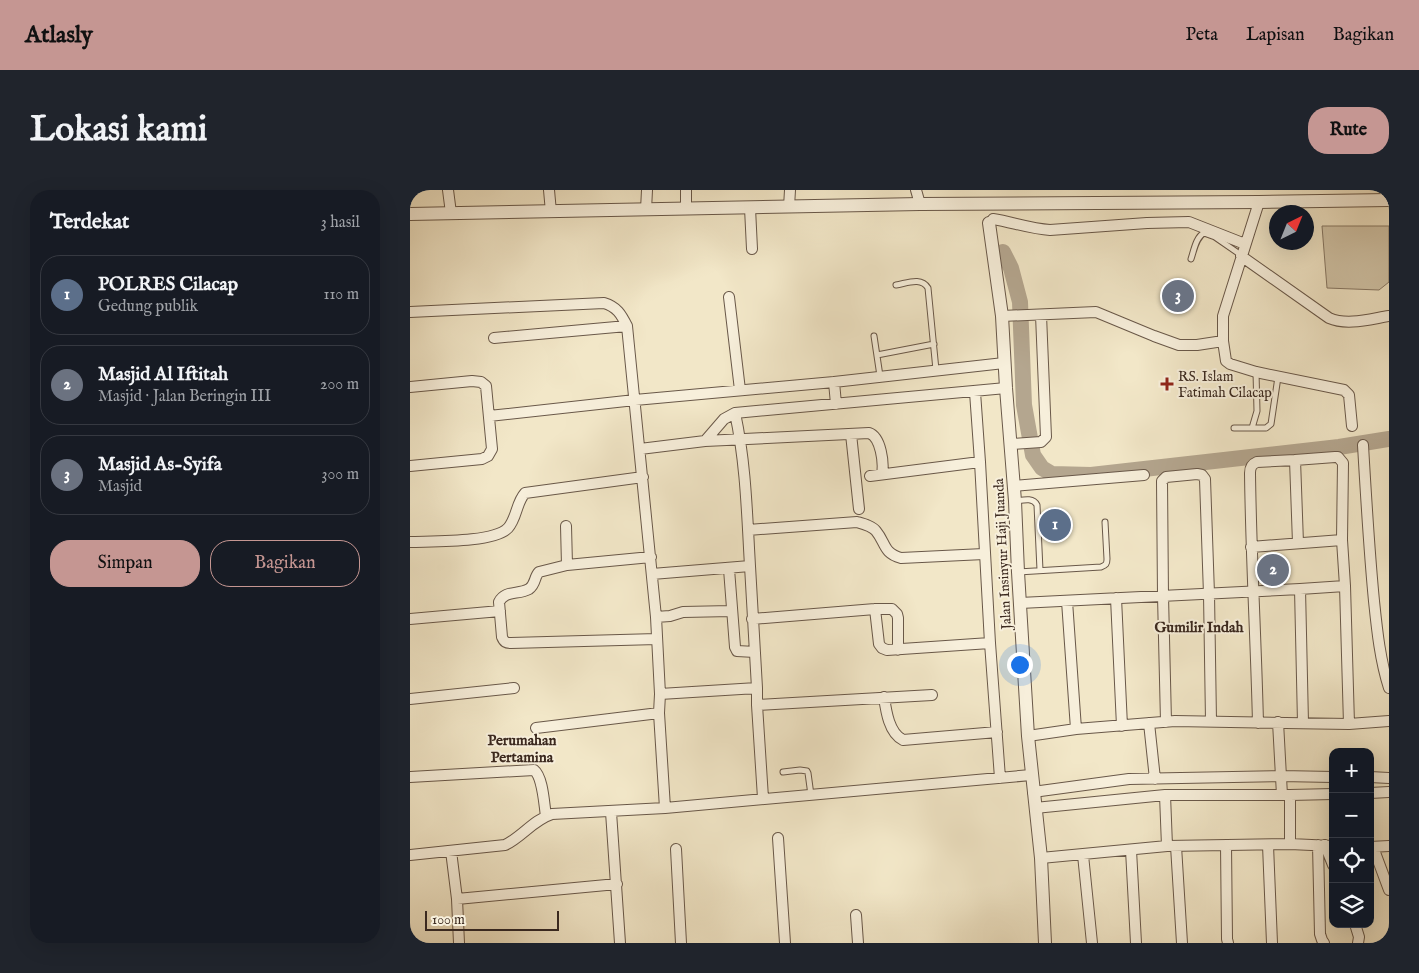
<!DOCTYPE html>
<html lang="id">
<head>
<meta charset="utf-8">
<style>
	body { margin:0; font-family:"IM FELL English",serif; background:#20242c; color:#f1f3f6 }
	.controls { position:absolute; right:15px; bottom:15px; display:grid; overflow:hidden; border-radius:10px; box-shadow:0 5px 20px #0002 }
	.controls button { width:45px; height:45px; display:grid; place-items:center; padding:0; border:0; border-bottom:1px solid #363941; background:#171b24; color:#f1f3f6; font:25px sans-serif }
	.compass { position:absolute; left:859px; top:15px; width:45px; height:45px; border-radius:50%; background:#171b24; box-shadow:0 5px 20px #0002; rotate:43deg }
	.scale { position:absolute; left:15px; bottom:12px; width:134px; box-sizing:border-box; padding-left:5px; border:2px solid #3b291f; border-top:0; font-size:14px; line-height:18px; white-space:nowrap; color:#3b291f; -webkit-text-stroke:4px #f7efdb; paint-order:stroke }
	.you { position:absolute; left:609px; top:474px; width:18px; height:18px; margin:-12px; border:4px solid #fff; border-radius:50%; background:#1a73e8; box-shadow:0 0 0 8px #1a73e833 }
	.badge { display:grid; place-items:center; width:32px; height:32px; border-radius:50%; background:#c59692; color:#fff; font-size:16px; font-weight:700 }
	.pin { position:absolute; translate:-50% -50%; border:2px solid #fff; box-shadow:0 1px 5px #0006 }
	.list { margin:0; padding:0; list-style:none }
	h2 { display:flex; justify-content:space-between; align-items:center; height:65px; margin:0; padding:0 20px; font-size:21px }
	h2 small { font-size:16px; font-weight:400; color:#9ea1a6 }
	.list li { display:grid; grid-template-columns:32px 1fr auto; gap:15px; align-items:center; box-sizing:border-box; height:80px; margin:0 10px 10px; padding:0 10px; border:1px solid #363941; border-radius:20px }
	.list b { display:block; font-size:19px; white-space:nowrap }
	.list p { margin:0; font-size:16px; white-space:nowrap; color:#9ea1a6 }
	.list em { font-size:16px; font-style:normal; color:#9ea1a6 }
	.actions { display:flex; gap:10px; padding:15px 20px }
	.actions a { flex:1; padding:11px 0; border:1px solid #c59692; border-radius:20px; text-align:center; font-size:18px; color:#c59692 }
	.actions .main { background:#c59692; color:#111 }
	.icon { flex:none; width:28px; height:28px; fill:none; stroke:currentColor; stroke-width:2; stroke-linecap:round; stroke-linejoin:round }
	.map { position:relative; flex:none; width:979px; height:753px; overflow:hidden; border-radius:20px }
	header { display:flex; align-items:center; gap:30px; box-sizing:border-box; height:70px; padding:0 25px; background:#c59692; color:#111 }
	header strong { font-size:24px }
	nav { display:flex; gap:28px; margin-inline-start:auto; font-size:18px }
	.intro { display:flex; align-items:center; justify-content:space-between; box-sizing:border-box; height:120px; padding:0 30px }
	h1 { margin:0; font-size:35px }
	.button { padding:12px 22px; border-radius:20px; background:#c59692; color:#111; font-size:18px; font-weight:700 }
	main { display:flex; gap:30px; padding:0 30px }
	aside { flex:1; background:#171b24; border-radius:20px; box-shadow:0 5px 20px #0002 }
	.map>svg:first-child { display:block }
	.green { fill:#d3c7ab; stroke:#877865 }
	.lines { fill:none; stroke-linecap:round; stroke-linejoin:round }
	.river { stroke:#b4a68f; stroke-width:16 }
	.service-casing { stroke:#695849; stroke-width:7 }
	.minor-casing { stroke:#695849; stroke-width:12 }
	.tertiary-casing { stroke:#695849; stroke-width:14 }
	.service { stroke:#f7efdb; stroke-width:5 }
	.minor { stroke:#f7efdb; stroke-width:10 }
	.tertiary { stroke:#f7efdb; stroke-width:12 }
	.poi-dot { fill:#8f2418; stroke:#f7efdb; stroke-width:2 }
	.labels { text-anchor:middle; stroke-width:4; stroke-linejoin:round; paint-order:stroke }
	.poi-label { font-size:14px; fill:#3b291f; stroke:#f7efdb; text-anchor:start }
	.street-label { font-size:14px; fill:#3b291f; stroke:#f7efdb }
	.neighbourhood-label { font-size:15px; font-weight:bold; fill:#3b291f; stroke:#f7efdb }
</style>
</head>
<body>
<header>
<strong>Atlasly</strong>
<nav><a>Peta</a><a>Lapisan</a><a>Bagikan</a></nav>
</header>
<div class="intro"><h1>Lokasi kami</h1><a class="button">Rute</a></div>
<main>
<aside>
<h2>Terdekat<small>3 hasil</small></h2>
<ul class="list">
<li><span class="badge" style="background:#5c6f8a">1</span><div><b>POLRES Cilacap</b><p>Gedung publik</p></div><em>110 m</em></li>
<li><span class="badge" style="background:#6b7280">2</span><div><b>Masjid Al Iftitah</b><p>Masjid · Jalan Beringin III</p></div><em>200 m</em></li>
<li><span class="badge" style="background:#6b7280">3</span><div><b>Masjid As-Syifa</b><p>Masjid</p></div><em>300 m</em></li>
</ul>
<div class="actions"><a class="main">Simpan</a><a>Bagikan</a></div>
</aside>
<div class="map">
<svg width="979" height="753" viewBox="0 0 979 753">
	<rect width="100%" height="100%" fill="#f2e7c8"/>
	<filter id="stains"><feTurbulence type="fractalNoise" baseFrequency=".004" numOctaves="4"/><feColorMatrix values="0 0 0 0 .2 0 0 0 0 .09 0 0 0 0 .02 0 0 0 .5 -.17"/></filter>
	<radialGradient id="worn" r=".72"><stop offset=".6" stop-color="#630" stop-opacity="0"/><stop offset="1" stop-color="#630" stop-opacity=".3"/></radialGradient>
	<path class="green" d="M912,36h67v56l-10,8 -52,-2z"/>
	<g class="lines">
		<path class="river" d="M593,62l8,16 9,34 4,103 9,50 9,13 10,6 39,1 248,-28 50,-8"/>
		<defs>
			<path id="service" d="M781,69c3,-9 5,-22 13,-26l11,4 26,18
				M486,95c12,-2 25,-8 32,3l8,82
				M464,146l6,40
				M467,165l57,-11
				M824,238h32l5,-4 7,-47
				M842,238l5,-17 -1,-39
				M606,311c7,-1 17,-4 21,4l3,65
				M608,382l83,-5c5,-2 6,-3 6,-8l-2,-37
				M373,582l17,-2 7,1 1,2 3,22"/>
			<path id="minor" d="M38,0l3,23
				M139,0l2,22
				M276,0v19
				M506,0l4,14
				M849,12l-36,114v25l3,20 4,3 26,8 88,18 5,5 3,31
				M379,17l1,-17
				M340,18l2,41
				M236,20l1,-20
				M583,29c19,3 38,10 57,11l97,-7 42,-1 56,22
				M831,66l88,62c18,8 41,1 60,-2
				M319,107l11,93
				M0,122l194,-9c13,4 17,11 23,23l29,291 4,77 -1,19 6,95 -113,6c-19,6 -30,23 -47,31l-95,10
				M592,126l94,-4 58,24 25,9h18l26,-4
				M84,148l133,-12
				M424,192l2,22
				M0,197l62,-6 9,1 5,4 6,63 -4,7 -6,3 -72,7
				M565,202l5,70 10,181 10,135
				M79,226l146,-16 199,-18 170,-19
				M441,244l8,75
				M295,251l19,-22 11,-6 271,-25
				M601,254l30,-2 5,-5 -5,-122
				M953,255c3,52 6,104 11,156 3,29 6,59 15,87
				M230,259l65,-8 164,-8c12,4 15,30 13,41
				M460,286l110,-14
				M604,296l130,-11
				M156,336l1,39 84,-8
				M338,340l109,-8c7,2 15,4 19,9 10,12 7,22 25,27l83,-4
				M0,352c21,-1 84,1 98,-14 9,-10 8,-25 17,-35l118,-16
				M841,357l91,-7
				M157,375l-28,7c-5,5 -3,12 -10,17 -11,6 -24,1 -30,13l3,35c2,5 4,6 9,6l146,-4
				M319,379l6,78 2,4 18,1
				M242,384l98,-8c-3,-51 -4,-102 -15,-153
				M935,396l4,138
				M890,399l3,134
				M706,408l6,128
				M657,411l9,128
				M610,413l280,-14 45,-3 -3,-46 1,-77 -5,-6h-3l-40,3
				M465,419l4,35 3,4 5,2 103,-7
				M246,427l14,-1 13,-4 48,-1
				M0,429l90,-8
				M342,429l123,-10h17l5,5 1,4v32
				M347,498v17l6,93
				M250,504l97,-6 -7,-122
				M474,507c2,14 5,36 19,43l94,-8
				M0,509l104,-11
				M347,515l175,-10
				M756,532l-3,-126 -1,-115 4,-4 31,-3 5,1 3,4 4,115 2,127
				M868,532l4,73
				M739,533l6,56
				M848,533c-2,-83 -7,-167 -8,-250 0,-6 2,-9 7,-11l38,-2 3,83
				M126,538l123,-15
				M618,546l48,-7 99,-8 174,3 40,-3
				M0,587l124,-7c9,7 10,34 12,46
				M960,587l19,1
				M623,602l96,-13 152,-3 52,1
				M960,603l19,-1
				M755,605l2,51
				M255,618l366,-33
				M625,618l130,-13h125l43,-1
				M201,622l9,131
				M368,648l7,105
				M880,654v-49
				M816,655l1,94 1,4
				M858,655l4,98
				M908,655l2,89 2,6 2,3
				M915,655l8,20
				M766,656l6,97
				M960,657l19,-1
				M963,657l16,43
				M266,659l5,94
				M721,660l5,93
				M41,661l6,48 2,44
				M673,665l9,88
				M631,668l126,-12 123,-2 43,2
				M47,709l160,-15
				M446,725l2,28
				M945,734l4,13 -1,6"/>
			<path id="tertiary" d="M0,24l510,-10 339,-2 130,-2
				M579,33l13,93 4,72 9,113 3,71 10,164 13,122 4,85"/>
		</defs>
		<use href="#service" class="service-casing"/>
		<use href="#minor" class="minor-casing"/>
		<use href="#tertiary" class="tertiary-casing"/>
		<use href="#service" class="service"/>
		<use href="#minor" class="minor"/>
		<use href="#tertiary" class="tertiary"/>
	</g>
	<path class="poi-dot" d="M754.5 186.5h5v5h5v5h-5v5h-5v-5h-5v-5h5z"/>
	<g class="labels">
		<g class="poi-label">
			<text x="768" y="191">RS. Islam<tspan x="768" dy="16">Fatimah Cilacap</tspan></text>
		</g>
		<g class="street-label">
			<text transform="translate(592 364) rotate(-93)" y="5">Jalan Insinyur Haji Juanda</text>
		</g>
		<g class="neighbourhood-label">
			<text x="789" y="442">Gumilir Indah</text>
			<text x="112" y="555">Perumahan<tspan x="112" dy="17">Pertamina</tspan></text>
		</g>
	</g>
	<rect width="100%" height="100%" filter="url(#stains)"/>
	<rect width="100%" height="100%" fill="url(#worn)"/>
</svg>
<div class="controls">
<button>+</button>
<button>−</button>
<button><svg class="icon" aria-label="locate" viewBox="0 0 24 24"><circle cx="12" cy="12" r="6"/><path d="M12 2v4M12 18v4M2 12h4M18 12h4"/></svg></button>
<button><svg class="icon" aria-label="layers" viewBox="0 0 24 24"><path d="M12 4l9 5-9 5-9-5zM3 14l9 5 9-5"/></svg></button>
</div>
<svg class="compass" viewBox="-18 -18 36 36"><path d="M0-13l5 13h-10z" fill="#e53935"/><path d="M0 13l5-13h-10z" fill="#9ea1a6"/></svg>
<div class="scale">100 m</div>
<div class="you"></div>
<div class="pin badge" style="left:645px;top:335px;background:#5c6f8a">1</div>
<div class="pin badge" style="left:863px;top:380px;background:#6b7280">2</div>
<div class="pin badge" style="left:768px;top:106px;background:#6b7280">3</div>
</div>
</main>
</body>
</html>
